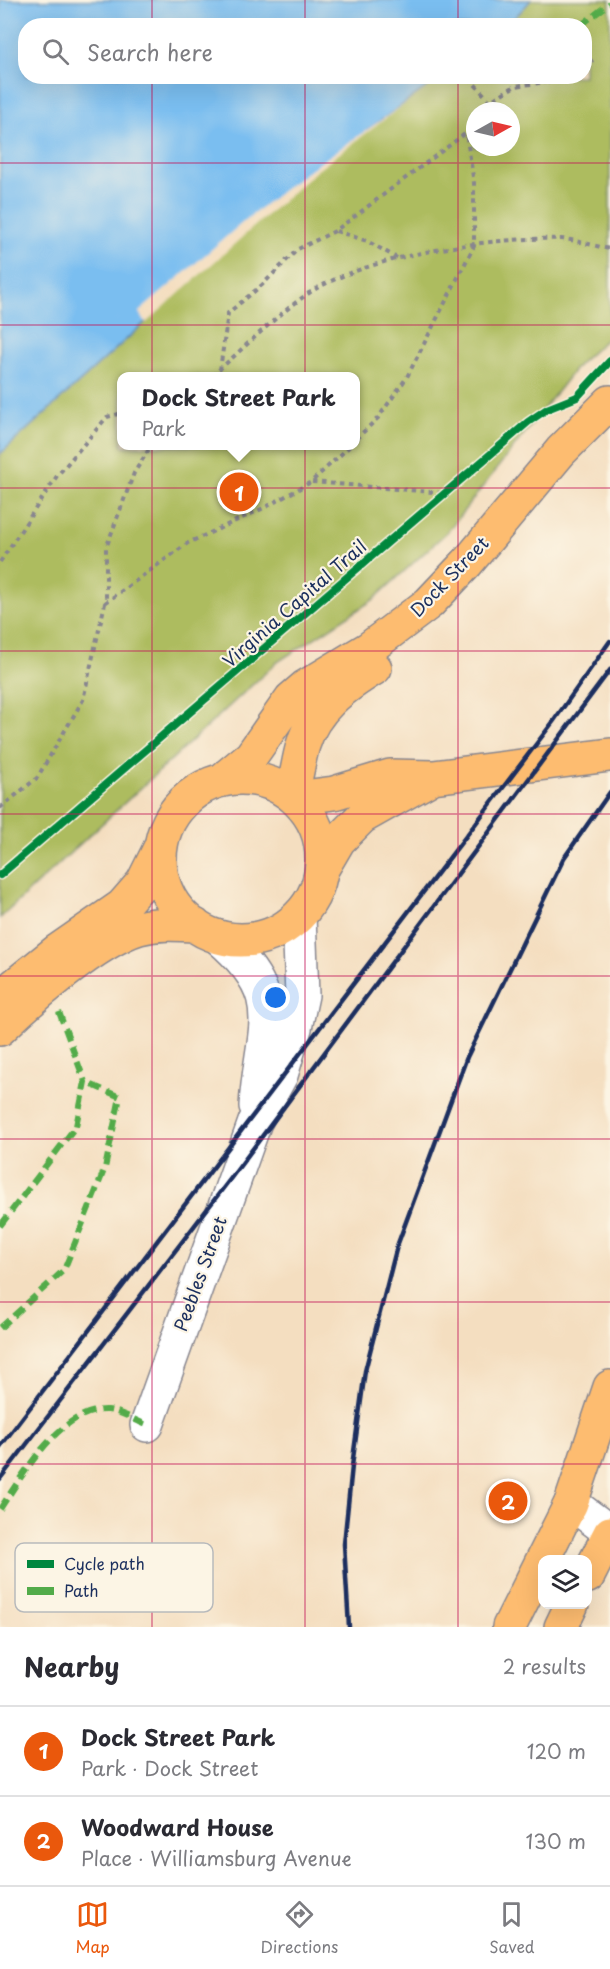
<!DOCTYPE html>
<html lang="en">
<head>
<meta charset="utf-8">
<style>
	body { margin:0; font-family:"Playpen Sans",sans-serif; background:#f2f2f3; color:#2b2b33 }
	.controls { position:absolute; right:18px; bottom:18px; display:grid; overflow:hidden; border-radius:12px; box-shadow:0 6px 24px #0002 }
	.controls button { width:54px; height:54px; display:grid; place-items:center; padding:0; border:0; border-bottom:2px solid #e1e1e2; background:#fff; color:#2b2b33; font:30px sans-serif }
	.compass { position:absolute; left:466px; top:102px; width:54px; height:54px; border-radius:50%; background:#fff; box-shadow:0 6px 24px #0002; rotate:82deg }
	.you { position:absolute; left:276px; top:998px; width:21px; height:21px; margin:-15px; border:4px solid #fff; border-radius:50%; background:#1a73e8; box-shadow:0 0 0 9px #1a73e833 }
	.badge { display:grid; place-items:center; width:39px; height:39px; border-radius:50%; background:#ea580c; color:#fff; font-size:20px; font-weight:700 }
	.pin { position:absolute; translate:-50% -50%; border:3px solid #fff; box-shadow:0 2px 6px #0006 }
	.popup { position:absolute; left:117px; top:372px; width:243px; height:78px; box-sizing:border-box; display:grid; place-content:center; border-radius:12px; background:#fff; filter:drop-shadow(0 2px 4px #0005); font-size:20px; white-space:nowrap; color:#7c7c81 }
	.popup b { font-size:22px; color:#2b2b33 }
	.popup::after { content:''; position:absolute; left:50%; top:100%; margin-left:-12px; border:12px solid transparent; border-top-color:#fff }
	.list { margin:0; padding:0; list-style:none }
	h2 { display:flex; justify-content:space-between; align-items:center; height:78px; margin:0; padding:0 24px; font-size:26px }
	h2 small { font-size:20px; font-weight:400; color:#7c7c81 }
	.list li { display:grid; grid-template-columns:39px 1fr auto; gap:18px; align-items:center; box-sizing:border-box; height:90px; padding:0 24px; border-top:2px solid #e1e1e2 }
	.list b { display:block; font-size:22px; white-space:nowrap }
	.list p { margin:0; font-size:20px; white-space:nowrap; color:#7c7c81 }
	.list em { font-size:20px; font-style:normal; color:#7c7c81 }
	.icon { flex:none; width:33px; height:33px; fill:none; stroke:currentColor; stroke-width:2; stroke-linecap:round; stroke-linejoin:round }
	.map { position:relative; flex:none; width:610px; height:1627px; overflow:hidden }
	.search { position:absolute; background:#fff; box-shadow:0 6px 24px #0002; left:18px; right:18px; top:18px; height:66px; display:flex; align-items:center; gap:15px; box-sizing:border-box; padding:0 21px; border-radius:24px; color:#7c7c81; font-size:22px }
	.sheet { height:258px; background:#fff }
	nav { display:flex; justify-content:space-around; align-items:center; box-sizing:border-box; height:84px; border-top:2px solid #e1e1e2; background:#fff; font-size:16px; color:#7c7c81 }
	nav a { display:grid; justify-items:center; gap:3px }
	nav .on { color:#ea580c }
	.map>svg:first-child { display:block }
	.green { fill:#adbc5e; stroke:#64765e; stroke-width:1.5; fill-rule:evenodd }
	.water { fill:#7abef0; stroke:#4a76a7; stroke-width:1.5 }
	.pier { fill:#f4dec0 }
	.lines { fill:none; stroke-linecap:round; stroke-linejoin:round }
	.minor-casing { stroke:#88868f; stroke-width:36 }
	.major-casing { stroke:#88868f; stroke-width:36 }
	.path { stroke:#88868f; stroke-width:4; stroke-dasharray:4.5 4.5; stroke-linecap:butt }
	.minor { stroke:#fff; stroke-width:33 }
	.major { stroke:#fdbc70; stroke-width:33 }
	.rail { stroke:#1b2f5e; stroke-width:4.5 }
	.quiet { stroke:#52ab49; stroke-width:6; stroke-dasharray:12 6; stroke-linecap:butt }
	.cycleway-casing { stroke:#fcf5e5; stroke-width:11 }
	.cycleway { stroke:#00873e; stroke-width:8 }
	.grid { fill:none; stroke:#c2185b; stroke-width:1.5; stroke-opacity:0.55 }
	.labels { text-anchor:middle; stroke-width:4.5; stroke-linejoin:round; paint-order:stroke }
	.street-label { font-size:18px; fill:#1b2f5e; stroke:#fcf5e5 }
	.key { fill:#fcf5e5; stroke:#b8babc; stroke-width:1.5 }
	.key-label { font-size:16px; fill:#1b2f5e }
</style>
</head>
<body>
<div class="map">
<svg width="610" height="1627" viewBox="0 0 610 1627">
	<rect width="100%" height="100%" fill="#fcf5e5"/>
	<filter id="ink" filterUnits="userSpaceOnUse"><feTurbulence type="fractalNoise" baseFrequency=".0167" numOctaves="2"/><feDisplacementMap in="SourceGraphic" scale="12" xChannelSelector="R" yChannelSelector="G"/><feConvolveMatrix kernelMatrix="1 2 1 2 8 2 1 2 1" color-interpolation-filters="sRGB"/></filter>
	<filter id="wash" filterUnits="userSpaceOnUse"><feTurbulence type="fractalNoise" baseFrequency=".008" numOctaves="4" result="noise"/><feDisplacementMap in="SourceGraphic" scale="24" xChannelSelector="R" yChannelSelector="G"/><feGaussianBlur stdDeviation="1.35" result="paint"/><feColorMatrix in="noise" values="0 0 0 0 0 0 0 0 0 0 0 0 0 0 0 0 0 1.4 0 .05"/><feComposite in="paint" operator="in"/></filter>
	<g filter="url(#wash)">
		<rect width="100%" height="100%" fill="#f4dec0"/>
		<path class="green" d="M531,0h79v336l-32,29 -130,166 -75,69 -97,63 -276,255v-464l313,-284 127,-93 144,-1v-50l-77,-1zM475,111h36v36h-36zM122,376h234v70h-234z"/>
		<path class="water" d="M0,0h531l-24,26h-481v50l414,1 -127,93 -313,284z"/>
		<path class="pier" d="M410,100l-95,72 -169,151 -7,-11 110,-95 56,-44z"/>
	</g>
	<g filter="url(#ink)">
		<g class="lines">
			<defs>
				<path id="minor" d="M218,937c72,61 43,89 38,169
					M147,1425l108,-303 26,-47 14,-47 7,-33 -3,-79
					M571,1503l39,29"/>
				<path id="major" d="M160 859a81 81 0 1 1 162 0a81 81 0 1 1-162 0Z
					M222,780l29,-24 40,-57 14,-12 63,-38 61,-46 38,-40 94,-112 49,-49
					M291,795c6,-17 7,-34 12,-50 11,-37 41,-58 72,-77
					M296,798l38,-5 56,-17 43,1 177,-22
					M322,869l17,-29 23,-23 71,-40
					M0,997l57,-46 65,-45 21,-24 18,-36
					M0,1029c32,-31 97,-88 139,-101 19,-5 37,-4 56,-3
					M588,1576l22,-43
					M509,1627l62,-124 39,-116
					M561,1627l11,-23"/>
			</defs>
			<use href="#minor" class="minor-casing"/>
			<use href="#major" class="major-casing"/>
			<path class="path" d="M584,66l9,-6
				M469,78l21,23 25,-15 48,-6 6,-4
				M484,111l6,-10
				M336,231l31,10 30,17
				M220,370l8,-57 34,-28 36,-36 37,-18 131,-98 9,-10
				M212,376c32,-28 62,-59 97,-83 57,-37 184,-57 252,-54 16,1 33,7 49,10
				M356,439l22,-21 29,-41 67,-131v-63l-8,-50
				M312,482l133,11
				M0,562l57,-86 50,-59 15,-4
				M105,603l83,-60 78,-36 45,-25 39,-36
				M0,808l37,-30 46,-78 23,-101v-51l28,-75 17,-27"/>
			<use href="#minor" class="minor"/>
			<use href="#major" class="major"/>
			<path class="rail" d="M0,1447l553,-725 57,-81
				M0,1479l231,-301 379,-508
				M349,1627l-5,-83 8,-78 13,-95 32,-125 70,-189 97,-199 46,-66"/>
			<path class="quiet" d="M580,26l30,-23
				M536,82l2,-6
				M0,1226l76,-100 9,-44 -26,-70
				M0,1328l64,-58 41,-102 15,-71 -35,-15
				M0,1509c23,-34 60,-101 108,-99 12,1 28,11 39,15"/>
			<defs>
				<path id="cycleway" d="M0,875l528,-453 19,-13 30,-12 33,-36"/>
			</defs>
			<use href="#cycleway" class="cycleway-casing"/>
			<use href="#cycleway" class="cycleway"/>
		</g>
	</g>
	<path class="grid" d="M152,0v26M305,0v26M458,0v26M152,76v1551M305,76v1551M458,76v1551M0,163h610M0,325h610M0,488h610M0,651h610M0,814h610M0,976h610M0,1139h610M0,1302h610M0,1464h610"/>
	<g class="labels">
		<g class="street-label">
			<text transform="translate(450 577) rotate(-46)" y="6">Dock Street</text>
			<text transform="translate(295 604) rotate(-41)" y="6">Virginia Capital Trail</text>
			<text transform="translate(201 1274) rotate(-70)" y="6">Peebles Street</text>
		</g>
	</g>
	<rect x="15" y="1543" width="198" height="69" rx="9" class="key"/>
	<rect x="27" y="1560" width="27" height="8" fill="#00873e"/>
	<rect x="27" y="1587" width="27" height="8" fill="#52ab49"/>
	<g class="key-label">
		<text x="64" y="1570">Cycle path</text>
		<text x="64" y="1597">Path</text>
	</g>
</svg>
<div class="controls">
<button><svg class="icon" aria-label="layers" viewBox="0 0 24 24"><path d="M12 4l9 5-9 5-9-5zM3 14l9 5 9-5"/></svg></button>
</div>
<svg class="compass" viewBox="-18 -18 36 36"><path d="M0-13l5 13h-10z" fill="#e53935"/><path d="M0 13l5-13h-10z" fill="#7c7c81"/></svg>
<div class="you"></div>
<div class="pin badge" style="left:239px;top:492px">1</div>
<div class="popup"><b>Dock Street Park</b>Park</div>
<div class="pin badge" style="left:508px;top:1501px">2</div>
<div class="search"><svg class="icon" aria-label="search" viewBox="0 0 24 24"><circle cx="10" cy="10" r="6"/><path d="M15 15l6 6"/></svg>Search here</div>
</div>
<section class="sheet">
<h2>Nearby<small>2 results</small></h2>
<ul class="list">
<li><span class="badge">1</span><div><b>Dock Street Park</b><p>Park · Dock Street</p></div><em>120 m</em></li>
<li><span class="badge">2</span><div><b>Woodward House</b><p>Place · Williamsburg Avenue</p></div><em>130 m</em></li>
</ul>
</section>
<nav>
<a class="on"><svg class="icon" aria-label="map" viewBox="0 0 24 24"><path d="M3 6l6-2 6 2 6-2v14l-6 2-6-2-6 2zM9 4v14M15 6v14"/></svg>Map</a>
<a><svg class="icon" aria-label="directions" viewBox="0 0 24 24"><path d="M12 3l9 9-9 9-9-9zM9 14v-3h6M13 9l2 2-2 2"/></svg>Directions</a>
<a><svg class="icon" aria-label="saved" viewBox="0 0 24 24"><path d="M7 4h10v16l-5-4-5 4z"/></svg>Saved</a>
</nav>
</body>
</html>
